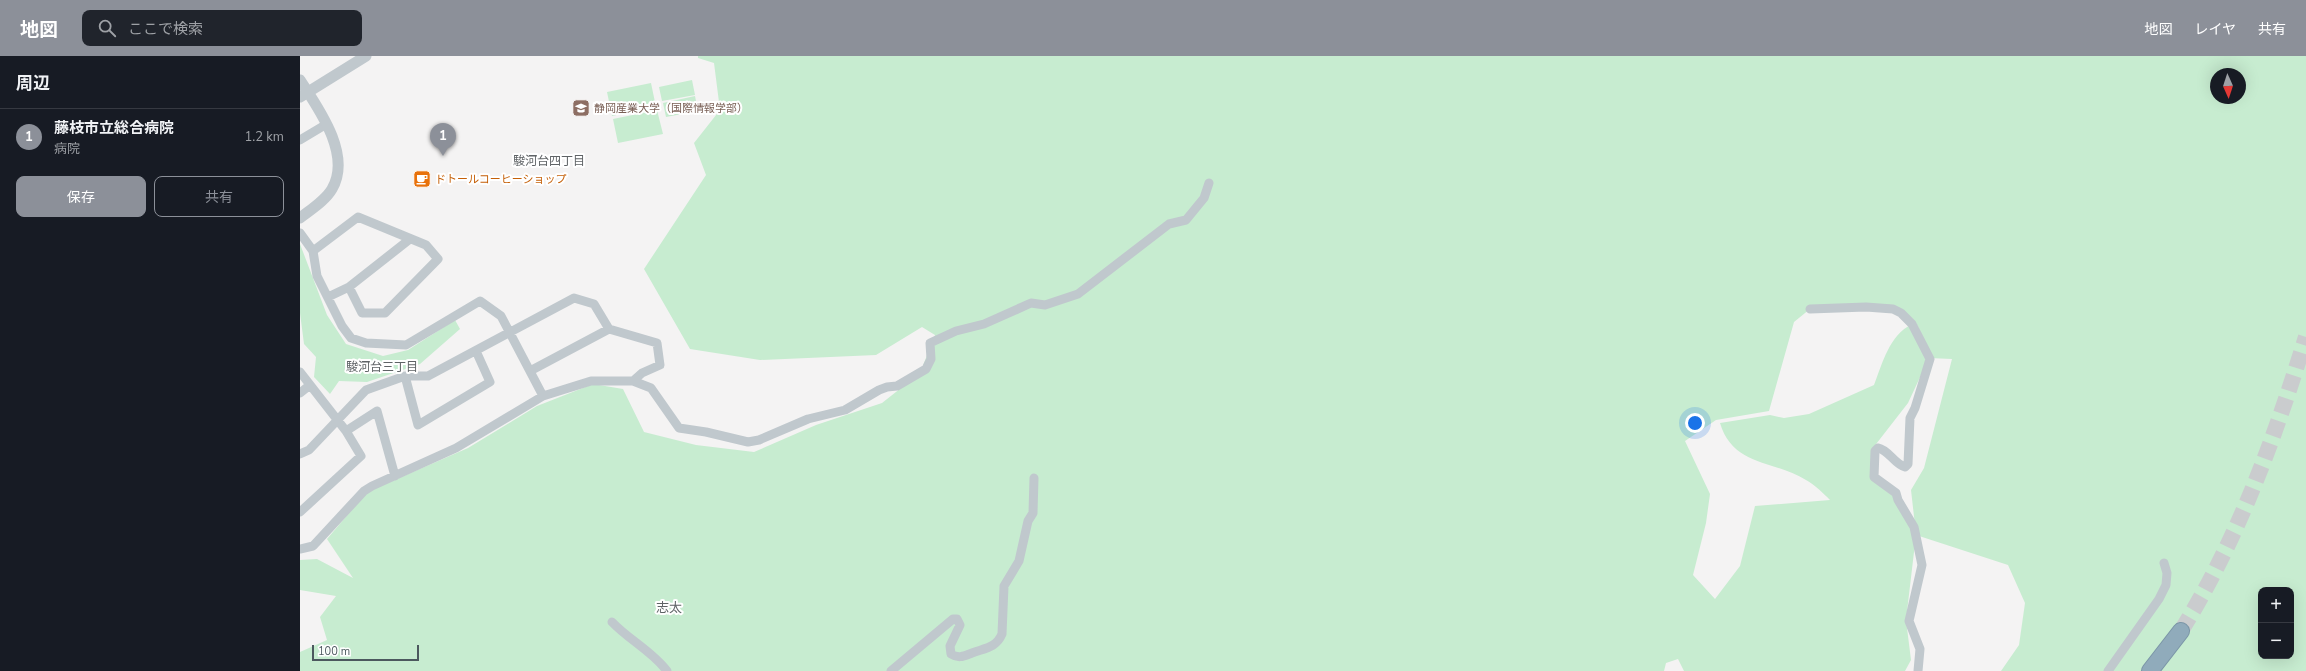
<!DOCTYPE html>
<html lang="ja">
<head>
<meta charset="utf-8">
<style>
	body { margin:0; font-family:"Nunito Sans","Noto Sans JP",sans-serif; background:#20242c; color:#f1f3f6 }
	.controls { position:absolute; right:12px; bottom:12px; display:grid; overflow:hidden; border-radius:8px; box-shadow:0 4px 16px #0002 }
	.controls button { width:36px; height:36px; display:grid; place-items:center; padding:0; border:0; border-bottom:1px solid #363941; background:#171b24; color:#f1f3f6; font:20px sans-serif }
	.compass { position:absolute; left:1910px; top:12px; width:36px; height:36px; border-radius:50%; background:#171b24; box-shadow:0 4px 16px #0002; rotate:177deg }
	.scale { position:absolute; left:12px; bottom:10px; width:107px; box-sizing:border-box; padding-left:4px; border:2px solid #4c585e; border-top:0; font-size:11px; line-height:14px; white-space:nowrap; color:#4c585e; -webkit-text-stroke:3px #fff; paint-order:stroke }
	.you { position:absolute; left:1395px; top:367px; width:14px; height:14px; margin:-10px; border:3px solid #fff; border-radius:50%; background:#1a73e8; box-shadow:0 0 0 6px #1a73e833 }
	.badge { display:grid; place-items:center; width:26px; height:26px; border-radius:50%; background:#8c9099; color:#fff; font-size:13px; font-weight:700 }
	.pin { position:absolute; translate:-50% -33px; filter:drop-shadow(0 1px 2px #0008) }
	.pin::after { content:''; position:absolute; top:21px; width:14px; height:12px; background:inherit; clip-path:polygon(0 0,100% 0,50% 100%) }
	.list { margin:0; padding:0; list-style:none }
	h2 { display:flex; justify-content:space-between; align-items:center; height:52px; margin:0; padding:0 16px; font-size:17px }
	h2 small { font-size:13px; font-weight:400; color:#9ea1a6 }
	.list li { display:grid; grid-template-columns:26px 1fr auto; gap:12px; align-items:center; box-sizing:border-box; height:56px; padding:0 16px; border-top:1px solid #363941 }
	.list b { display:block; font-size:15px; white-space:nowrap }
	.list p { margin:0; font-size:13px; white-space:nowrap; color:#9ea1a6 }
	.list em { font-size:13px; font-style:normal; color:#9ea1a6 }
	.actions { display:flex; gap:8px; padding:12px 16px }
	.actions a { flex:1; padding:9px 0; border:1px solid #8c9099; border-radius:8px; text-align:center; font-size:14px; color:#8c9099 }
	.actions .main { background:#8c9099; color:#fff }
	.icon { flex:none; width:22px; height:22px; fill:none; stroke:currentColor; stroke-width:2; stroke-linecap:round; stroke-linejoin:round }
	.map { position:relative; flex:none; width:2006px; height:615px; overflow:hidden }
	header { display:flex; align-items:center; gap:24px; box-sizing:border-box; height:56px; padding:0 20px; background:#8c9099; color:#fff }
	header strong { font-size:19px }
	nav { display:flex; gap:22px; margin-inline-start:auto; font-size:14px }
	.search { width:280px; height:36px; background:#20242c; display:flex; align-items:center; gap:10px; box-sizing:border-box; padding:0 14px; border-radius:8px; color:#9ea1a6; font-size:15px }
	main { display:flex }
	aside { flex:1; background:#171b24 }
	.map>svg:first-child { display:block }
	.green { fill:#c7ecd0; fill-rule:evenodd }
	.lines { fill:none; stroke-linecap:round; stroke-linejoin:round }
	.motorway-tunnel { stroke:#caccce; stroke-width:16; stroke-dasharray:16 8; stroke-linecap:butt }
	.motorway-casing { stroke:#7b96a7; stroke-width:18 }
	.minor { stroke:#c0c8cd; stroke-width:9 }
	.tertiary { stroke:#c0c8cd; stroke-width:11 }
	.motorway { stroke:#90abbb; stroke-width:16 }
	.labels { text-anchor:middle; stroke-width:4; stroke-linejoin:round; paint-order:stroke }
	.education-label { font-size:11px; fill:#785e54; stroke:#fff; text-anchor:start }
	.food-label { font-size:11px; fill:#c56008; stroke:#fff; text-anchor:start }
	.neighbourhood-label { font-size:12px; fill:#5f6366; stroke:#fff }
	.quarter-label { font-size:13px; fill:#5f6366; stroke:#fff }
</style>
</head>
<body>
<header>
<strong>地図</strong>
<div class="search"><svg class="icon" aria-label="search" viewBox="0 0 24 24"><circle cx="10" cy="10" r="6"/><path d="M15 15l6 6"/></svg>ここで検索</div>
<nav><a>地図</a><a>レイヤ</a><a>共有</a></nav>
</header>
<main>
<aside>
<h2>周辺<small></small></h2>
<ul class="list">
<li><span class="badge">1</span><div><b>藤枝市立総合病院</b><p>病院</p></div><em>1.2 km</em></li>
</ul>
<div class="actions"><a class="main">保存</a><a>共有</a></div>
</aside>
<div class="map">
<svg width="2006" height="615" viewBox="0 0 2006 615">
	<rect width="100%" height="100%" fill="#f4f3f3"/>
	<path class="green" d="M398,0h1608v615h-305l18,-26 6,-42 -17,-38 -92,-30 -10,85 5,40 -6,11h-221l-6,-12 -12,4 -2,8h-1364v-19l27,-12 -7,-23 16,-21 -36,-6v-30l17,-1 36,19 -26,-39 40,-47 101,-44 69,-42 56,-22 30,5 21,43 52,13 58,7 62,-27 66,-22 38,-30 15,-38 -13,-8 -46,28 -116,5 -70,-11 -46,-80 62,-94 -12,-32 26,-33 -6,-47 -16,-5zM1916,18h24v24h-24zM1510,253c24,0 94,-8 106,14 6,9 8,21 12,31l-16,-30c-23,12 -29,38 -38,61l-65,29 -25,4 -14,-3 -50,8c13,44 55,37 86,57 9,5 17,13 24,20l-75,6 -15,60 -25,33 -22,-24 13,-52 4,-29 -25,-53 31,-21 53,-9 25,-89zM1629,302l23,1 -28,109 -13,22 5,44 -18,-34 -25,-20v-32l35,-45zM1961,534h30v66h-30z
		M392,24l3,15 -33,6 -3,-14z
		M351,27l5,24 -44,9 -5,-24z
		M395,40l3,15 -32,6 -3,-14z
		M357,54l6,24 -45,9 -5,-24z
		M0,188l27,71 19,29 37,12 25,-6 47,-30 5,9 -40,35 -53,18 -28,-1 -9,13 -16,-17 2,-20 -12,-13 -4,-31z"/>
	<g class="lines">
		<path class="motorway-tunnel" d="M1881,575c57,-92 93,-191 125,-294"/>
		<defs>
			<path id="motorway" d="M1850,615l31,-40"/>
		</defs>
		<use href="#motorway" class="motorway-casing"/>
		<path class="minor" d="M0,84l25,-15
			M0,177l13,18 4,25 25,50 9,12 15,5 40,2 74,-44 21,15 42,80
			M13,195l45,-34 68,28 12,14 -53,54h-23l-13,-26
			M28,241l21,-10 61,-48
			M1510,253l56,-2 27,2 8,4 11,11 18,35 -15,49 -5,10 -2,46 -3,3c-11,-3 -16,-17 -27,-19l-3,3 -1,26 22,16 2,7 16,27 8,38 -13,56 11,28 -2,22
			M230,315l79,-42
			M0,316l46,59 15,25 -61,56
			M105,320l13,49 72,-43 -14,-31
			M0,337l10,-8
			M46,375l31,-20 18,65
			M0,398l9,-4 57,-60 39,-14h23l146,-78 20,6 15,25 48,14 3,22 -18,8 -9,8
			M0,493l13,-3 51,-55 8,-5 84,-38 87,-52 48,-15h42l18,7 28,40 27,4 42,10 11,-2 49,-21 37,-9 34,-20 8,-3 10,-1 29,-17 5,-10 -1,-16 26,-12 28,-7 47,-21 14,2 33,-11 91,-70 17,-4 18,-22 5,-15
			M312,566c17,18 40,29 55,49
			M591,615l62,-52h4l3,6 -10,21 1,8c8,5 13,2 21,-1 13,-5 24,-5 30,-19l2,-48 15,-25 9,-40 5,-8 1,-35
			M1808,615l51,-72 7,-14 1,-12 -3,-10"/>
		<path class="tertiary" d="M0,24c19,29 52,75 32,109 -7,12 -22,21 -32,29
			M0,41l66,-41"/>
		<use href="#motorway" class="motorway"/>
	</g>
	<defs>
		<symbol id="university-square" viewBox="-11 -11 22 22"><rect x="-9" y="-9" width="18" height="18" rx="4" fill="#8d6e63" stroke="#fff"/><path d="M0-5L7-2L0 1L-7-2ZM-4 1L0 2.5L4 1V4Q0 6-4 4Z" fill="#fff"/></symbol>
		<symbol id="cafe-square" viewBox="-11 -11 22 22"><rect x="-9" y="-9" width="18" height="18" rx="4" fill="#e8710a" stroke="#fff"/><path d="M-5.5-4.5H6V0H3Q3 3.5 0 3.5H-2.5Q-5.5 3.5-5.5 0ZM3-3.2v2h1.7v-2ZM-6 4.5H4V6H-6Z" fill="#fff"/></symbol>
	</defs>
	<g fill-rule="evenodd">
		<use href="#university-square" x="271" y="42" width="20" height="20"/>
		<use href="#cafe-square" x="112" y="113" width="20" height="20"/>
	</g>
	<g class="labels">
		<g class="education-label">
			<text x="294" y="56">静岡産業大学（国際情報学部）</text>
		</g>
		<g class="food-label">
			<text x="135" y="127">ドトールコーヒーショップ</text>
		</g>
		<g class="neighbourhood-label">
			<text x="249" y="109">駿河台四丁目</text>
			<text x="82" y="315">駿河台三丁目</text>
		</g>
		<g class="quarter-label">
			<text x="369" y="556">志太</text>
		</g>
	</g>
</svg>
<div class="controls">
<button>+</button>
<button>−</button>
</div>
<svg class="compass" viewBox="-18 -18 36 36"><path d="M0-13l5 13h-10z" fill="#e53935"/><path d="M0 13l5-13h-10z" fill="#9ea1a6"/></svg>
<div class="scale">100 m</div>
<div class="you"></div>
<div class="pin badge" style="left:143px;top:100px">1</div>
</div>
</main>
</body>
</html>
